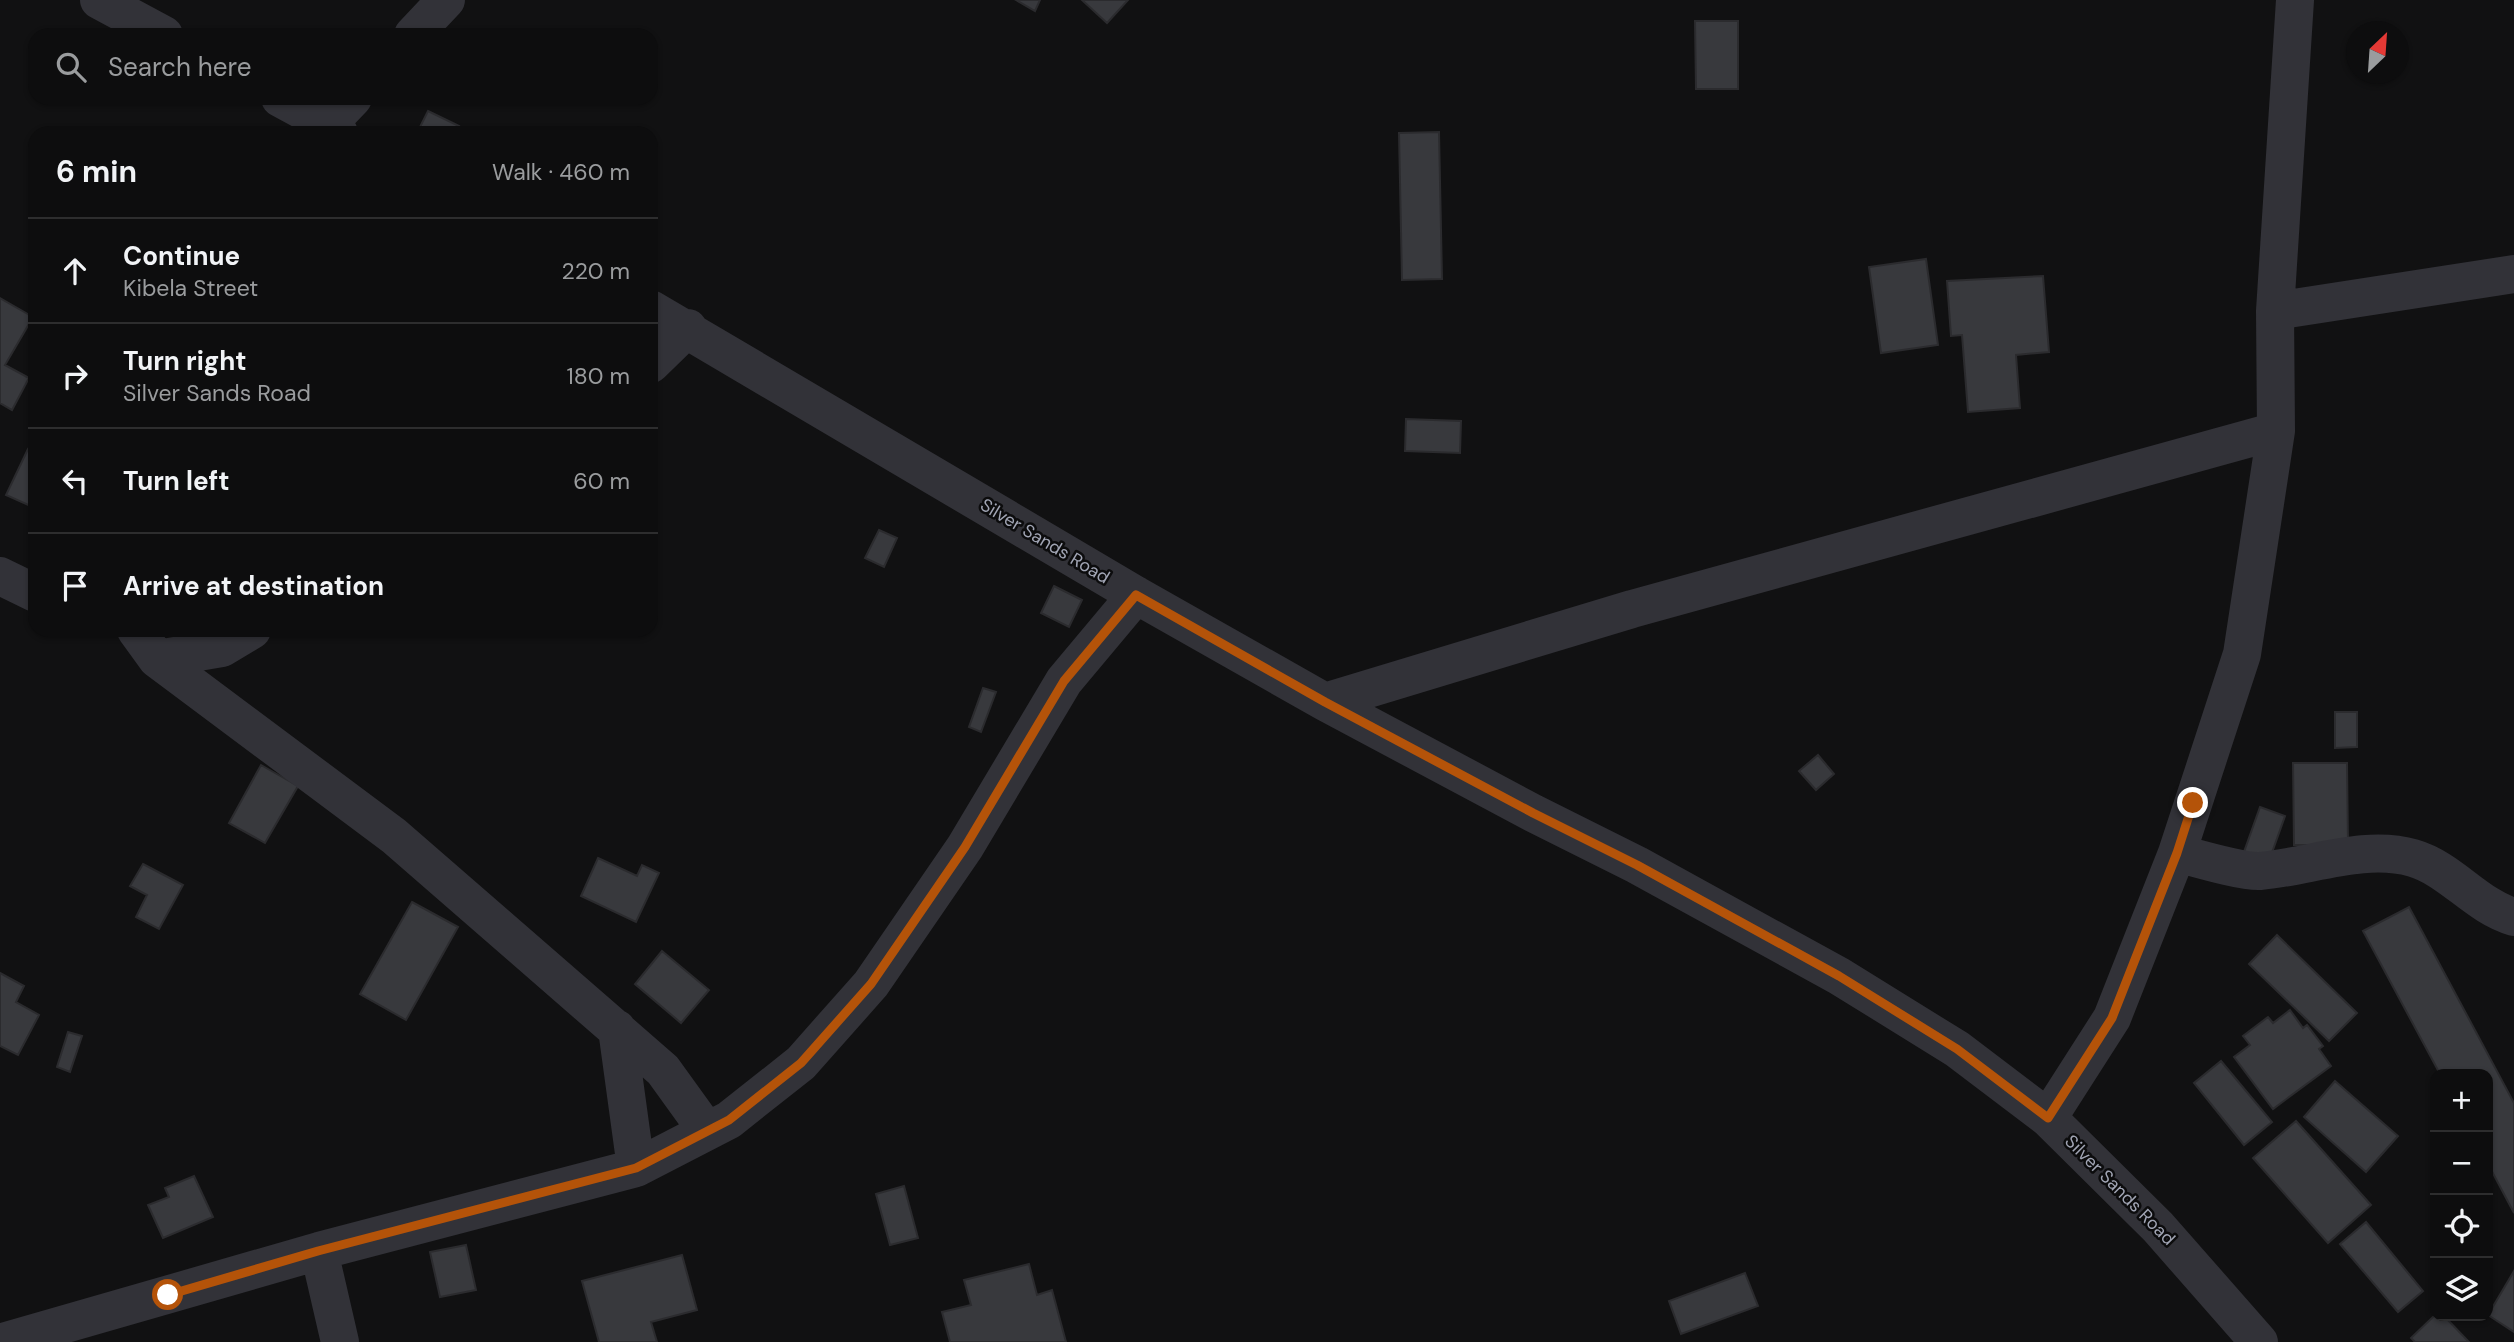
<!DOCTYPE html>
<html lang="en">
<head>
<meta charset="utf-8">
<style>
	body { margin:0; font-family:"DM Sans",sans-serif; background:#161617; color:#f1f3f6 }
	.controls { position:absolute; right:21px; bottom:21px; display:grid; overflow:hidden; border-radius:14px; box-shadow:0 2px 5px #0004 }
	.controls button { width:63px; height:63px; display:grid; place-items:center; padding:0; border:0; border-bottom:2px solid #2d2d2e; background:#0d0d0e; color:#f1f3f6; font:35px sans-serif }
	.compass { position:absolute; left:2346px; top:21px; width:63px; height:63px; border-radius:50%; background:#0d0d0e; box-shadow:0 2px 5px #0004; rotate:25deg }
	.stop { position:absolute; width:21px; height:21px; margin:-16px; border:5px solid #b45309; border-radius:50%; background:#fff }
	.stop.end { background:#b45309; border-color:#fff; box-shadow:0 2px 7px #0008 }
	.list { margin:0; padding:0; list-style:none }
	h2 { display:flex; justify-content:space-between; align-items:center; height:91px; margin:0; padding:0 28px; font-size:30px }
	h2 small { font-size:23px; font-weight:400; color:#9a9c9e }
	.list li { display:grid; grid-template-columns:46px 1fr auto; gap:21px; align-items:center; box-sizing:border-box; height:105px; padding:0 28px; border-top:2px solid #2d2d2e }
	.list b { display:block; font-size:26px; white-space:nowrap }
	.list p { margin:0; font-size:23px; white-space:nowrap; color:#9a9c9e }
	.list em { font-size:23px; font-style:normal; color:#9a9c9e }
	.icon { flex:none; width:38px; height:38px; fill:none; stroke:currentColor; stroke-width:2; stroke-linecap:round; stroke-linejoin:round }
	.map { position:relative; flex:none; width:2514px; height:1342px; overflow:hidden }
	.search { position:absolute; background:#0d0d0e; box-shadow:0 2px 5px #0004; left:28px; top:28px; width:630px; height:77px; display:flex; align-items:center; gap:18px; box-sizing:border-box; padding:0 24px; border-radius:21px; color:#9a9c9e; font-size:26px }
	.panel { position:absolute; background:#0d0d0e; box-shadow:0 2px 5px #0004; left:28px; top:126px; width:630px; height:511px; border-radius:21px }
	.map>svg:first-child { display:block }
	.building { fill:#38393d; stroke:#2b2b2e; stroke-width:2 }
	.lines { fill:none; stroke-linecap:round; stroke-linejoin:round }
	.minor { stroke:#323238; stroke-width:38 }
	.route { stroke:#b45309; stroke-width:9 }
	.labels { text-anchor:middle; stroke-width:5; stroke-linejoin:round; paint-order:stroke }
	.street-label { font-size:18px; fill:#a1a5b4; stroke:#0c0c0d }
</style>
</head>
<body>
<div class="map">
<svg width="2514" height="1342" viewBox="0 0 2514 1342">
	<rect width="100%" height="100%" fill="#111112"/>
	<path class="building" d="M1016,0h24l-5,11z
		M1082,0h46l-21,23z
		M1695,21h43v68h-42z
		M428,111l31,15 -4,7h-38z
		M1439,132l3,147 -40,1 -3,-147z
		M1926,259l12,86 -57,8 -12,-86z
		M2043,276l6,76 -33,3 4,53 -52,4 -6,-77 -11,1 -4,-55z
		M0,298l33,19 -28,48 24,13 -17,32 -12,-7z
		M1406,419l55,2 -1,32 -55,-2z
		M28,449l7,4v55l-29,-13z
		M879,530l18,8 -13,29 -19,-9z
		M1054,586l28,14 -13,27 -28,-14z
		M983,688l13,4 -15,40 -12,-5z
		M2335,712h22v35l-22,1z
		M1818,755l16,19 -18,16 -17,-19z
		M2293,763h54l1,82h-54z
		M261,765l37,21 -33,57 -36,-20z
		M2260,807l25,9 -16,45 -25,-9z
		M598,858l39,18 5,-11 17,8 -23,49 -55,-26z
		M143,864l40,21 -24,44 -23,-12 11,-22 -17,-9z
		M412,902l46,25 -52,93 -46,-26z
		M2409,907l105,196v110l-26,-49v-90h-48l-77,-143z
		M2277,935l80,78 -28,28 -80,-77z
		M662,951l47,39 -28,33 -46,-39z
		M0,973l24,13 -8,16 23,13 -21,40 -18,-9z
		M2290,1010l13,18 4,-3 16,21 -4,3 12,17 -58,43 -39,-52 16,-12 -7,-9 25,-19 5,6z
		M68,1032l14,4 -12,36 -13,-5z
		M2221,1061l51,61 -28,23 -50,-62z
		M2335,1081l63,55 -32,36 -62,-55z
		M2296,1121l75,84 -43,38 -75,-85z
		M194,1176l19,41 -50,21 -15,-33 21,-8 -4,-9z
		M904,1186l14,52 -28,7 -14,-51z
		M2366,1222l57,69 -25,21 -58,-68z
		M466,1245l10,45 -36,7 -10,-45z
		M682,1255l15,55 -46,12 6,20h-58l-17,-61z
		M1029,1264l8,31 15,-5 14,52h-116l-8,-30 29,-7 -7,-25z
		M2514,1271v61l-26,-17z
		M1745,1273l13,33 -77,28 -12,-33z
		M2435,1315l9,1 25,26h-54l-4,-4z"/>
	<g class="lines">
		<path class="minor" d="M99,0l65,35
			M413,35l33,-35
			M280,98l48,26 11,9
			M328,124l25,-26
			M651,309l485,286 189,107 208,111 104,52 202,111 118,73 91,69 110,109 101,115
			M2275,311l239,-37
			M651,364l37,-36
			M0,576l35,17
			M136,630l21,29 237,177 269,234 44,61
			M157,659l65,-11 30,-18
			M1325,702l307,-93 644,-178
			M2177,853c19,5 66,19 83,18 49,-4 104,-27 153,-13 38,11 63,48 101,59
			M617,1029l19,139
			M2048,1118l64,-100 65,-165 65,-199 34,-223 -1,-120 20,-311
			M319,1251l21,91
			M3,1342l316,-91 317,-83 93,-48 72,-57 70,-79 94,-137 99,-166 72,-86"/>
	</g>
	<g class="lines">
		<path class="route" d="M168,1295l150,-44 318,-83 93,-48 72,-57 70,-79 94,-137 99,-166 72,-86 189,107 208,111 104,52 202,111 118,73 91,69 64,-100 65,-165 16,-50"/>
	</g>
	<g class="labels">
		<g class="street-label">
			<text transform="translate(1045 541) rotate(31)" y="6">Silver Sands Road</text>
			<text transform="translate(2120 1190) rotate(45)" y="6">Silver Sands Road</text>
		</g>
	</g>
</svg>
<div class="controls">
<button>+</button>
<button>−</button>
<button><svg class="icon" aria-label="locate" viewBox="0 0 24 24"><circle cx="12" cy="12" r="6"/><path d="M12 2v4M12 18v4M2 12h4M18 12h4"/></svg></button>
<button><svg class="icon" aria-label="layers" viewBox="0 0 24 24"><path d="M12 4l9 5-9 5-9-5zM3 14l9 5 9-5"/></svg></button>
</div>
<svg class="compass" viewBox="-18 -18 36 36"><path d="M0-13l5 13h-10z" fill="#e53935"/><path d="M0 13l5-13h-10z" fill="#9a9c9e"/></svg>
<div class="stop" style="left:168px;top:1295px"></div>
<div class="stop end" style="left:2193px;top:803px"></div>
<div class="search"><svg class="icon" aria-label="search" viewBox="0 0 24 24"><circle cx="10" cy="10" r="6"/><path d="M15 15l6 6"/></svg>Search here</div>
<section class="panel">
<h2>6 min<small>Walk · 460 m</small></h2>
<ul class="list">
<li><svg class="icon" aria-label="ahead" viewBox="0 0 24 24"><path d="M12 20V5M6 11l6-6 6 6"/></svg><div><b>Continue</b><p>Kibela Street</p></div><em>220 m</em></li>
<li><svg class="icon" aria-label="right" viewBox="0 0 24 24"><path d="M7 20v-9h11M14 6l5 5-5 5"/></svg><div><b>Turn right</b><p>Silver Sands Road</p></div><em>180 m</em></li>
<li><svg class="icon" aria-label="left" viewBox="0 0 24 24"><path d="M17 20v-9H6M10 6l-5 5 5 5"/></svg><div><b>Turn left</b></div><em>60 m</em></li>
<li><svg class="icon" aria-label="arrive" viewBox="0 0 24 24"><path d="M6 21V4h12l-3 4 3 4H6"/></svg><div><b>Arrive at destination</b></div></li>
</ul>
</section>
</div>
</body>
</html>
